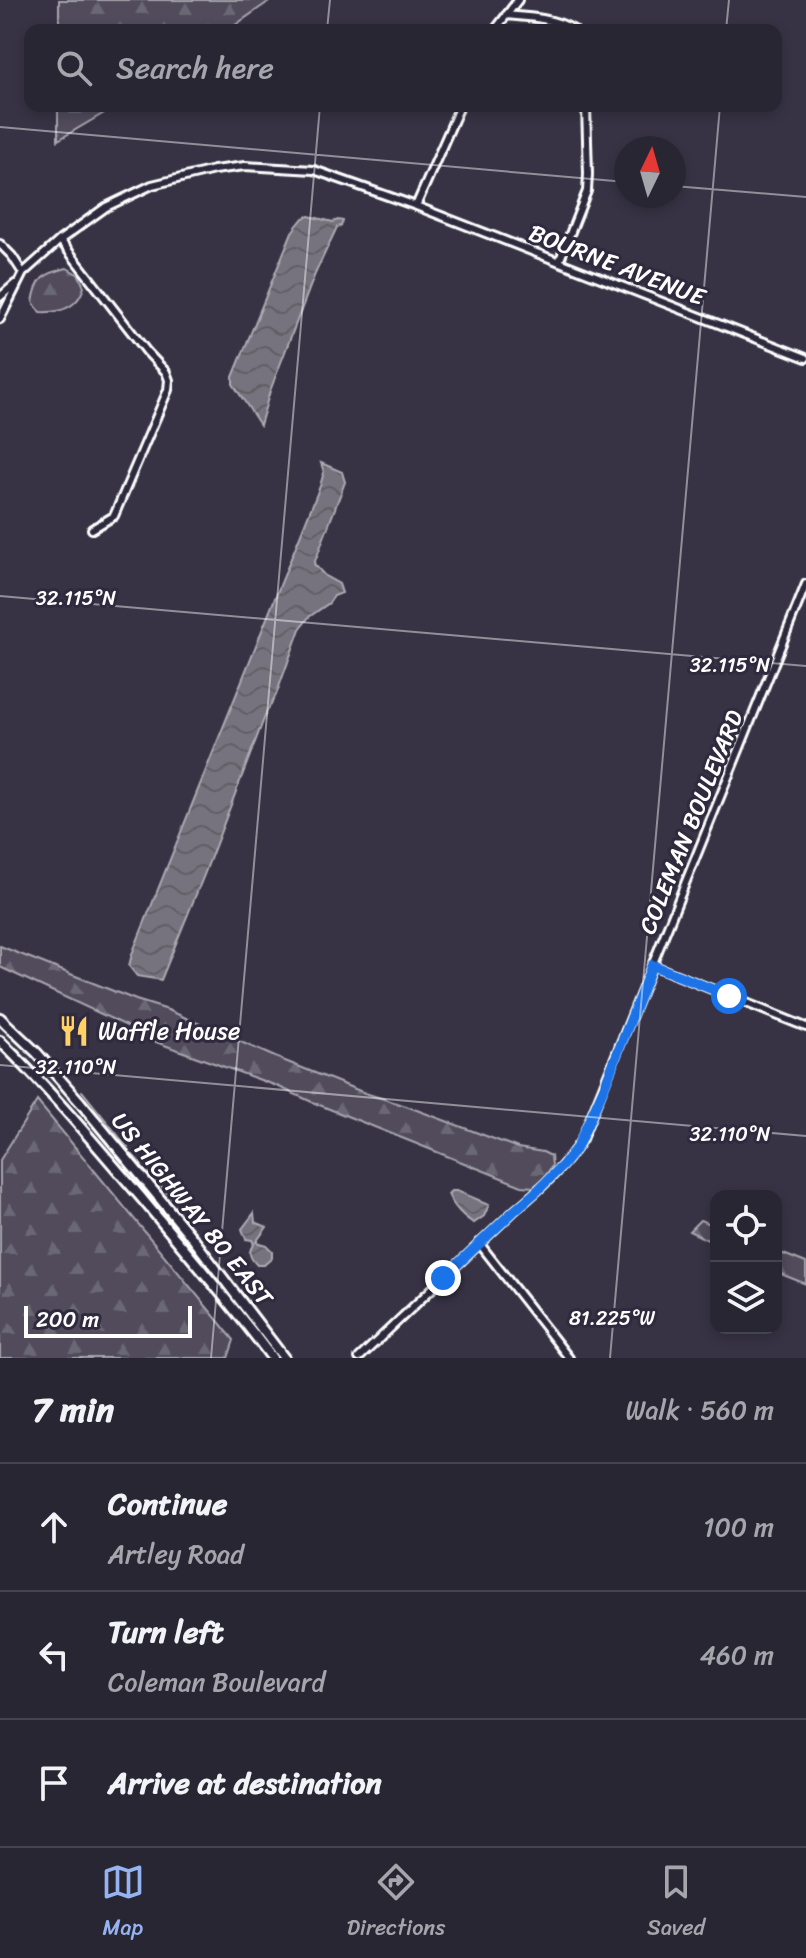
<!DOCTYPE html>
<html lang="en">
<head>
<meta charset="utf-8">
<style>
	body { margin:0; font-family:Sriracha,sans-serif; background:#312e3c; color:#f1f3f6 }
	.controls { position:absolute; right:24px; bottom:24px; display:grid; overflow:hidden; border-radius:16px; box-shadow:0 4px 12px #0003 }
	.controls button { width:72px; height:72px; display:grid; place-items:center; padding:0; border:0; border-bottom:2px solid #45434f; background:#292634; color:#f1f3f6; font:40px sans-serif }
	.compass { position:absolute; left:614px; top:136px; width:72px; height:72px; border-radius:50%; background:#292634; box-shadow:0 4px 12px #0003; rotate:5deg }
	.scale { position:absolute; left:24px; bottom:20px; width:168px; box-sizing:border-box; padding-left:8px; border:4px solid #fff; border-top:0; font-size:22px; line-height:28px; white-space:nowrap; color:#fff; -webkit-text-stroke:6px #2f2a3d; paint-order:stroke }
	.stop { position:absolute; width:24px; height:24px; margin:-18px; border:6px solid #1a73e8; border-radius:50%; background:#fff }
	.stop.end { background:#1a73e8; border-color:#fff; box-shadow:0 2px 8px #0008 }
	.list { margin:0; padding:0; list-style:none }
	h2 { display:flex; justify-content:space-between; align-items:center; height:104px; margin:0; padding:0 32px; font-size:34px }
	h2 small { font-size:26px; font-weight:400; color:#a5a5ac }
	.list li { display:grid; grid-template-columns:52px 1fr auto; gap:24px; align-items:center; box-sizing:border-box; height:128px; padding:0 32px; border-top:2px solid #45434f }
	.list b { display:block; font-size:30px; white-space:nowrap }
	.list p { margin:0; font-size:26px; white-space:nowrap; color:#a5a5ac }
	.list em { font-size:26px; font-style:normal; color:#a5a5ac }
	.icon { flex:none; width:44px; height:44px; fill:none; stroke:currentColor; stroke-width:2; stroke-linecap:round; stroke-linejoin:round }
	.map { position:relative; flex:none; width:806px; height:1358px; overflow:hidden }
	.search { position:absolute; background:#292634; box-shadow:0 4px 12px #0003; left:24px; right:24px; top:24px; height:88px; display:flex; align-items:center; gap:20px; box-sizing:border-box; padding:0 28px; border-radius:16px; color:#a5a5ac; font-size:30px }
	.sheet { height:488px; background:#292634 }
	nav { display:flex; justify-content:space-around; align-items:center; box-sizing:border-box; height:112px; border-top:2px solid #45434f; background:#292634; font-size:22px; color:#a5a5ac }
	nav a { display:grid; justify-items:center; gap:4px }
	nav .on { color:#95b2f1 }
	.map>svg:first-child { display:block }
	.forest { fill:url(#forest-firs); stroke:#a8a6ae; stroke-width:2 }
	.water { fill:url(#water-waves); stroke:#adabb2; stroke-width:2 }
	.lines { fill:none; stroke-linecap:round; stroke-linejoin:round }
	.stream { stroke:#adabb2; stroke-width:2 }
	.minor-casing { stroke:#fff; stroke-width:12 }
	.major-casing { stroke:#fff; stroke-width:14 }
	.minor { stroke:#2f2a3d; stroke-width:6 }
	.major { stroke:#2f2a3d; stroke-width:8 }
	.route { stroke:#1a73e8; stroke-width:10 }
	.ticks { fill:none; stroke:#fff; stroke-width:2; stroke-opacity:0.45 }
	.labels { text-anchor:middle; stroke-width:6; stroke-linejoin:round; paint-order:stroke }
	.street-label { font-size:24px; fill:#fff; stroke:#2f2a3d }
	.poi-label { font-size:24px; fill:#fff; stroke:#2f2a3d; text-anchor:start }
	.ticks-label { font-size:20px; text-anchor:middle; fill:#fff; stroke:#2f2a3d; stroke-width:6; stroke-linejoin:round; paint-order:stroke }
</style>
</head>
<body>
<div class="map">
<svg width="806" height="1358" viewBox="0 0 806 1358">
	<defs>
		<pattern id="forest-firs" width="22" height="20" patternUnits="userSpaceOnUse" patternTransform="scale(2)"><rect width="22" height="20" fill="#514c5c"/><path d="M5 1l3.5 6h-7zM16 11l3.5 6h-7z" fill="#6b6774"/></pattern>
		<pattern id="water-waves" width="16" height="10" patternUnits="userSpaceOnUse" patternTransform="scale(2)"><rect width="16" height="10" fill="#76737f"/><path d="M0 5q4-4 8 0t8 0" fill="none" stroke="#5f5e63"/></pattern>
	</defs>
	<rect width="100%" height="100%" fill="#373345"/>
	<filter id="ink" filterUnits="userSpaceOnUse"><feTurbulence type="fractalNoise" baseFrequency=".0125" numOctaves="2"/><feDisplacementMap in="SourceGraphic" scale="16" xChannelSelector="R" yChannelSelector="G"/><feConvolveMatrix kernelMatrix="1 2 1 2 8 2 1 2 1" color-interpolation-filters="sRGB"/></filter>
	<g filter="url(#ink)">
		<path class="forest" d="M59,0h212l-43,30h-169z
			M58,106h58l-58,34z
			M67,268l12,7 5,12c-6,21 -25,26 -44,25l-7,-10c4,-24 10,-28 34,-34z
			M0,946l136,54 32,10 107,47 90,36 41,13 112,42 25,4 8,4 1,10 -9,13 -10,8 -11,-1 -210,-84 -35,-16 -121,-44 -14,-9 -142,-66z
			M37,1101l197,239 -6,18h-228v-198z
			M700,1220l16,6v18l-27,-13z
			M776,1251l30,12v21l-30,-12z"/>
		<path class="water" d="M309,216l24,6 5,-2 5,1 -2,5 -4,1 -22,47 -45,117 -10,34 -27,-41v-7l59,-145 11,-14z
			M321,463l21,9 3,10 -31,82 11,12 14,8 3,9 -8,3 -5,7 -20,14 -9,12 -24,66 -9,16 -63,164 -43,105 -24,-4 -8,-10 3,-12 188,-468 4,-14z
			M451,1191h6l22,9 2,2 8,3 -5,11 -10,7c-10,-5 -22,-18 -26,-29z
			M254,1213l1,9 12,5 -11,15 10,3 6,6v7l-8,7h-7c-7,-7 -10,-13 -3,-21l-2,-4 -6,-1 -4,-10z"/>
		<g class="lines">
			<path class="stream" d="M82,1091l46,57
				M133,1155l9,10
				M148,1173c11,6 17,22 30,29"/>
			<defs>
				<path id="minor" d="M506,15c24,2 47,3 68,15
					M495,30l23,-30
					M416,206l390,152
					M60,240l87,112 19,20 3,8 -1,10 -54,126 -22,13
					M0,244l12,12 11,17
					M559,262l28,-71 1,-17 -2,-68
					M0,297l15,-13
					M0,319l23,-46 37,-33 46,-33 46,-22 62,-15 31,-4 69,4 102,36 44,-100
					M652,965l154,62
					M479,1243l90,115
					M359,1358l155,-147c25,-21 51,-44 68,-72l224,-555"/>
				<path id="major" d="M0,1018l37,35 43,49 114,138 90,118
					M0,1041c51,50 97,105 144,160 43,52 88,103 128,157"/>
			</defs>
			<use href="#minor" class="minor-casing"/>
			<use href="#major" class="major-casing"/>
			<use href="#minor" class="minor"/>
			<use href="#major" class="major"/>
		</g>
	</g>
	<g class="lines" filter="url(#ink)">
		<path class="route" d="M443,1278l71,-67 22,-19 27,-27 14,-18 27,-59 48,-123 77,31"/>
	</g>
	<path class="ticks" d="M327,30l3,-30M726,30l3,-30M0,127l626,55M674,186l132,11M0,596l806,70M0,1065l806,71M211,1358l109,-1252M610,1358l110,-1252"/>
	<defs>
		<symbol id="restaurant-bare" viewBox="-9 -9 18 18"><path d="M-5-6h1v4h1v-4h1v4h1v-4h1v5L-1.5 .5V6h-2V.5L-5-1ZM5-6V6H3V1.5H1.5Q1.5-4 5-6Z" fill="#ffd166" stroke="#2f2a3d" stroke-width="2.5" paint-order="stroke"/></symbol>
	</defs>
	<g fill-rule="evenodd">
		<use href="#restaurant-bare" x="52" y="1009" width="44" height="44"/>
	</g>
	<g class="labels">
		<g class="street-label">
			<text transform="translate(617 265) rotate(21)" y="8">BOURNE AVENUE</text>
			<text transform="translate(691 822) rotate(-68)" y="8">COLEMAN BOULEVARD</text>
			<text transform="translate(192 1209) rotate(51)" y="8">US HIGHWAY 80 EAST</text>
		</g>
		<g class="poi-label">
			<text x="98" y="1039">Waffle House</text>
		</g>
	</g>
	<g class="ticks-label">
		<text x="76" y="605">32.115°N</text>
		<text x="730" y="672">32.115°N</text>
		<text x="76" y="1074">32.110°N</text>
		<text x="730" y="1141">32.110°N</text>
		<text x="612" y="1325">81.225°W</text>
	</g>
</svg>
<div class="controls">
<button><svg class="icon" aria-label="locate" viewBox="0 0 24 24"><circle cx="12" cy="12" r="6"/><path d="M12 2v4M12 18v4M2 12h4M18 12h4"/></svg></button>
<button><svg class="icon" aria-label="layers" viewBox="0 0 24 24"><path d="M12 4l9 5-9 5-9-5zM3 14l9 5 9-5"/></svg></button>
</div>
<svg class="compass" viewBox="-18 -18 36 36"><path d="M0-13l5 13h-10z" fill="#e53935"/><path d="M0 13l5-13h-10z" fill="#a5a5ac"/></svg>
<div class="scale">200 m</div>
<div class="stop" style="left:729px;top:996px"></div>
<div class="stop end" style="left:443px;top:1278px"></div>
<div class="search"><svg class="icon" aria-label="search" viewBox="0 0 24 24"><circle cx="10" cy="10" r="6"/><path d="M15 15l6 6"/></svg>Search here</div>
</div>
<section class="sheet">
<h2>7 min<small>Walk · 560 m</small></h2>
<ul class="list">
<li><svg class="icon" aria-label="ahead" viewBox="0 0 24 24"><path d="M12 20V5M6 11l6-6 6 6"/></svg><div><b>Continue</b><p>Artley Road</p></div><em>100 m</em></li>
<li><svg class="icon" aria-label="left" viewBox="0 0 24 24"><path d="M17 20v-9H6M10 6l-5 5 5 5"/></svg><div><b>Turn left</b><p>Coleman Boulevard</p></div><em>460 m</em></li>
<li><svg class="icon" aria-label="arrive" viewBox="0 0 24 24"><path d="M6 21V4h12l-3 4 3 4H6"/></svg><div><b>Arrive at destination</b></div></li>
</ul>
</section>
<nav>
<a class="on"><svg class="icon" aria-label="map" viewBox="0 0 24 24"><path d="M3 6l6-2 6 2 6-2v14l-6 2-6-2-6 2zM9 4v14M15 6v14"/></svg>Map</a>
<a><svg class="icon" aria-label="directions" viewBox="0 0 24 24"><path d="M12 3l9 9-9 9-9-9zM9 14v-3h6M13 9l2 2-2 2"/></svg>Directions</a>
<a><svg class="icon" aria-label="saved" viewBox="0 0 24 24"><path d="M7 4h10v16l-5-4-5 4z"/></svg>Saved</a>
</nav>
</body>
</html>
